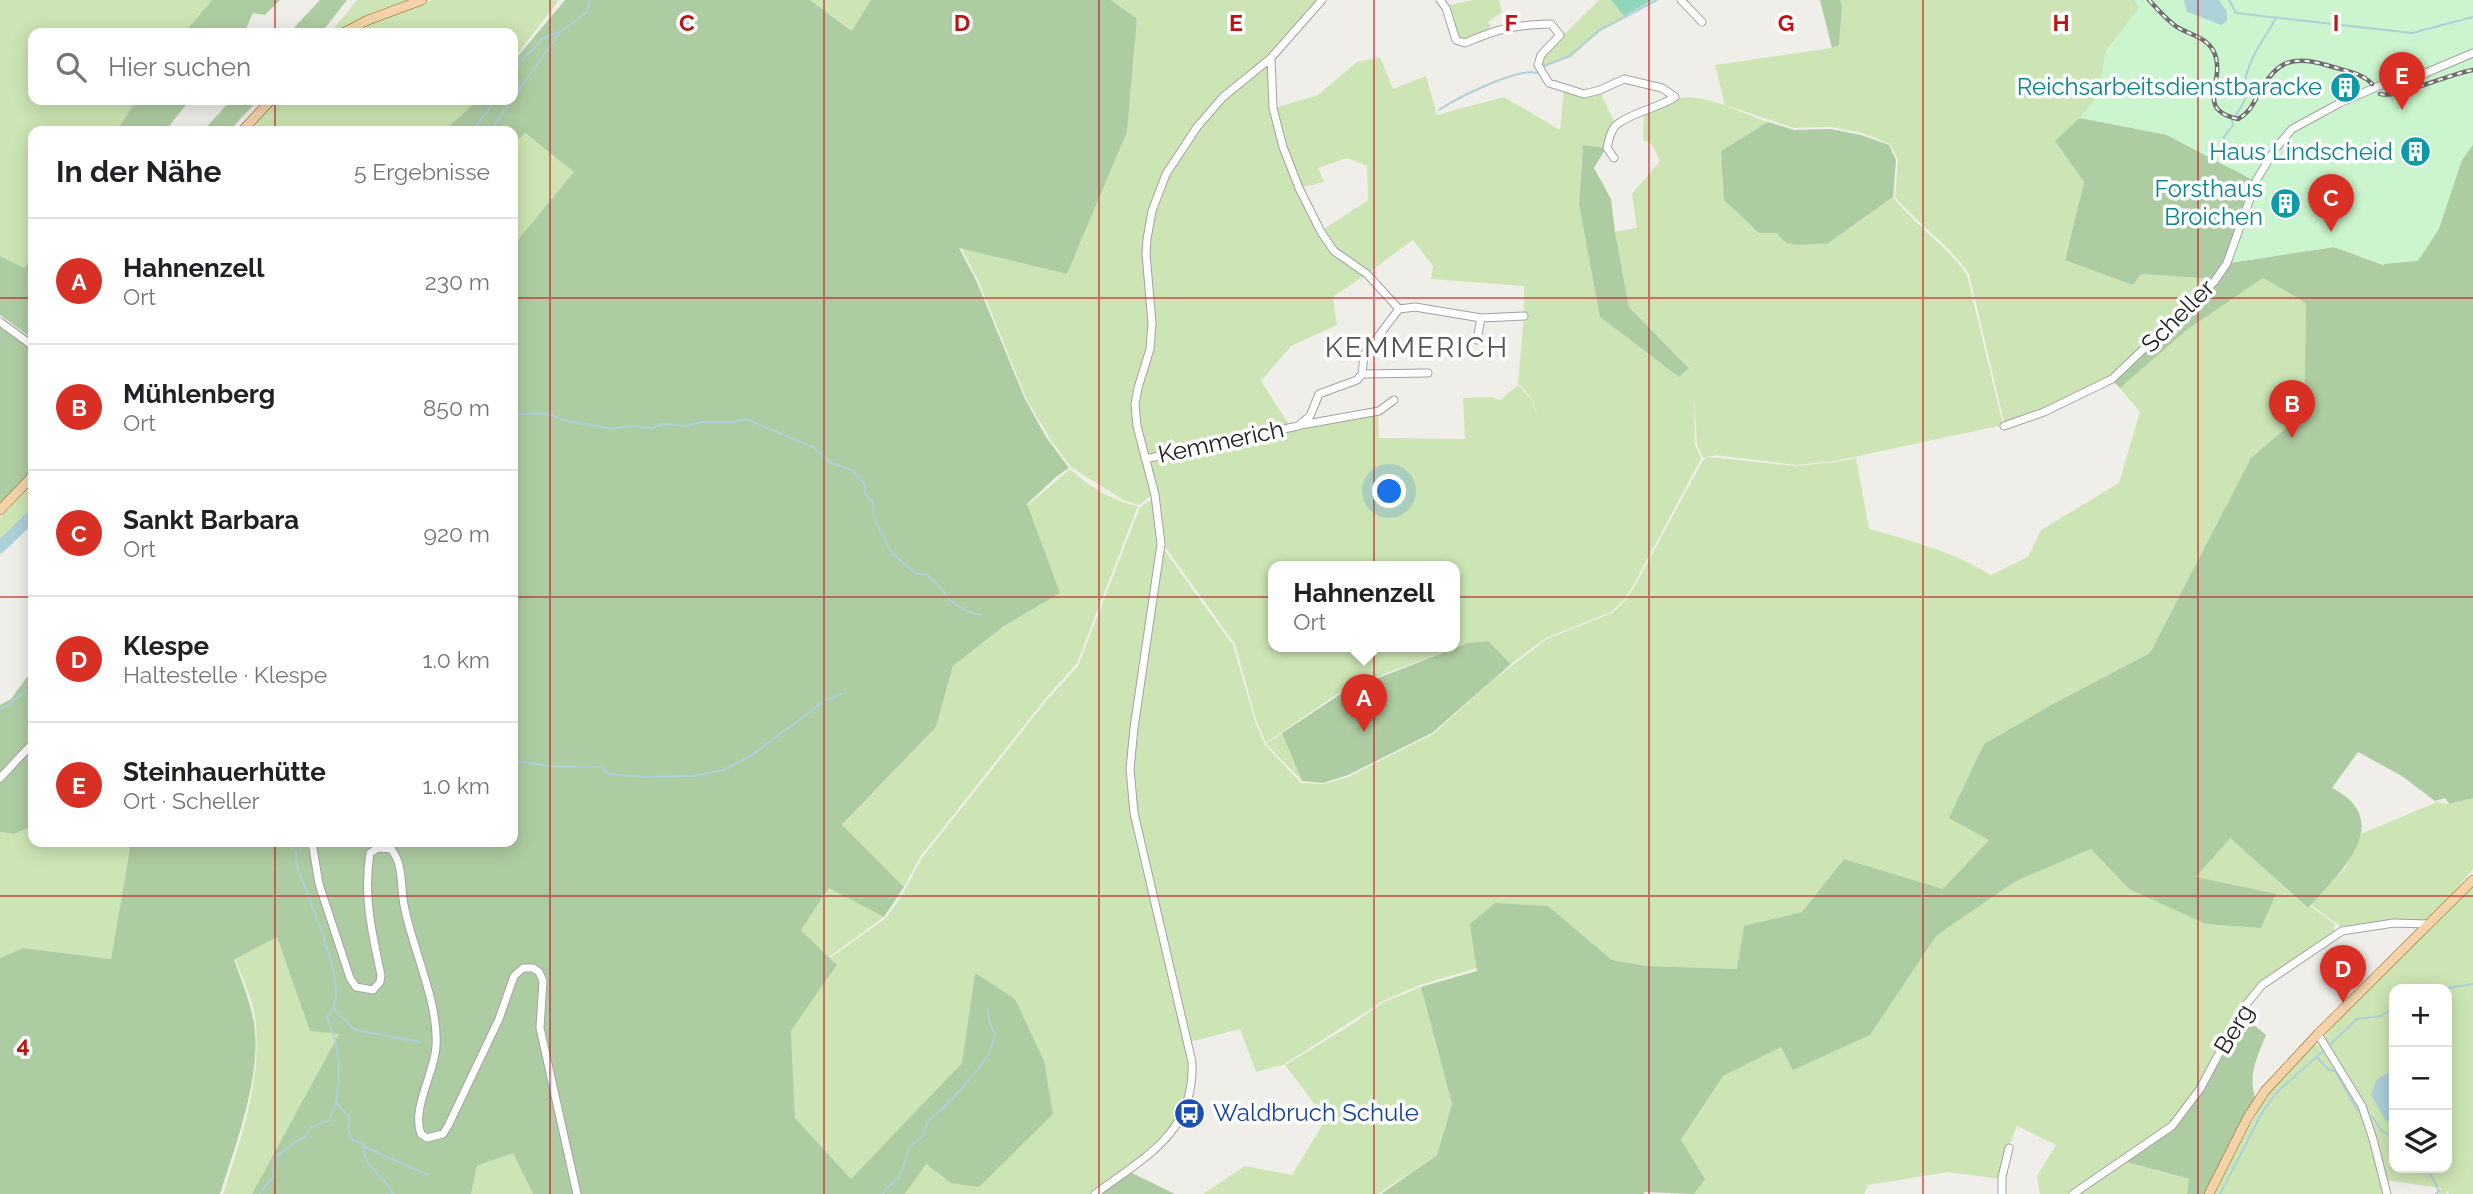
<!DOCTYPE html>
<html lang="de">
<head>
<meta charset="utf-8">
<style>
	body { margin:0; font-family:Raleway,sans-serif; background:#f2f2f2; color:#202124 }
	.controls { position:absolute; right:21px; bottom:21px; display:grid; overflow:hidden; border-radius:14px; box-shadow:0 4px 18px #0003 }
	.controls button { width:63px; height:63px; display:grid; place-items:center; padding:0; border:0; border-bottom:2px solid #e0e0e0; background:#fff; color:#202124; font:35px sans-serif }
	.you { position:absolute; left:1390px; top:492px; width:24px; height:24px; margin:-18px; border:5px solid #fff; border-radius:50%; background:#1a73e8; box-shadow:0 0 0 10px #1a73e833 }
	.badge { display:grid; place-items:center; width:46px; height:46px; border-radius:50%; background:#d93025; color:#fff; font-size:23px; font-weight:700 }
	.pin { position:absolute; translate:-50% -58px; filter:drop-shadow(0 2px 4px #0008) }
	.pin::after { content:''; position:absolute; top:37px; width:24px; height:21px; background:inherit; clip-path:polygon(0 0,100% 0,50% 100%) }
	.popup { position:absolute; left:1268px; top:561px; width:192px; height:91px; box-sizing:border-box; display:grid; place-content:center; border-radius:14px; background:#fff; filter:drop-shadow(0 2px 5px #0005); font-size:23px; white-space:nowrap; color:#757577 }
	.popup b { font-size:26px; color:#202124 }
	.popup::after { content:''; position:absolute; left:50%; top:100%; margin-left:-14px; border:14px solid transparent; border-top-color:#fff }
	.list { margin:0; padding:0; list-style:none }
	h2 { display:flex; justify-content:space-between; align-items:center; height:91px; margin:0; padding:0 28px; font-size:30px }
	h2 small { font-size:23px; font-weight:400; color:#757577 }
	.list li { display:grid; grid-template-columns:46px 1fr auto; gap:21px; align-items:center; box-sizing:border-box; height:126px; padding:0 28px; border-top:2px solid #e0e0e0 }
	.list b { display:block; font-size:26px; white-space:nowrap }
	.list p { margin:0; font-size:23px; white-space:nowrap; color:#757577 }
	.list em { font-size:23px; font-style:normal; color:#757577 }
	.icon { flex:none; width:38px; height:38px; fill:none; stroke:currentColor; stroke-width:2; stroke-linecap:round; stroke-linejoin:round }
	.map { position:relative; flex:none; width:2473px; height:1194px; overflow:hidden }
	.search { position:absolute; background:#fff; box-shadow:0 4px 18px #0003; left:28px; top:28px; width:490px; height:77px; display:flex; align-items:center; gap:18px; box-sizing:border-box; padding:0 24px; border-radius:14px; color:#757577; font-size:26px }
	.panel { position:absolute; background:#fff; box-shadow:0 4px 18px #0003; left:28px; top:126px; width:490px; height:721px; border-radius:14px }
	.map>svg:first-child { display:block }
	.grass { fill:#cde5b4; fill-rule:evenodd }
	.forest { fill:#aecca2 }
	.park { fill:#cbf5ce }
	.pitch { fill:#8fd7bb }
	.water { fill:#aed0d9 }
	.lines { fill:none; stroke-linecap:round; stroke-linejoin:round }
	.stream { stroke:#aed0d9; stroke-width:2 }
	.river { stroke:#aed0d9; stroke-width:12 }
	.minor-casing { stroke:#a2a2a2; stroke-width:9 }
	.major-casing { stroke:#8f630f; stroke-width:10 }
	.minor { stroke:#fff; stroke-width:7 }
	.major { stroke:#f4d3ab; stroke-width:9 }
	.rail-casing { stroke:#6f6f6f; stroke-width:4.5 }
	.rail { stroke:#fff; stroke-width:2; stroke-dasharray:5; stroke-linecap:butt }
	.grid { fill:none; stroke:#bf1415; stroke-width:2; stroke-opacity:0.55 }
	.labels { text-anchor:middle; stroke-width:7; stroke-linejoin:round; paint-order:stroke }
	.culture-label { font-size:24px; fill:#0d838f; stroke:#fff; text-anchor:end }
	.street-label { font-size:24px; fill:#212121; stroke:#fff }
	.transit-label { font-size:24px; fill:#164399; stroke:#fff; text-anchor:start }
	.quarter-label { font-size:28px; letter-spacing:2px; fill:#545454; stroke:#fff }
	.grid-label { font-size:23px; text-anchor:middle; font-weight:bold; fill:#bf1415; stroke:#fff; stroke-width:7; stroke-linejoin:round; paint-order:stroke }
</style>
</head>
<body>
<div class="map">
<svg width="2473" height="1194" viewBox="0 0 2473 1194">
	<rect width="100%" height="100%" fill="#f0eee9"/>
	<path class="grass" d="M0,0h212l-28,33h-151v67h104l-21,31h-83v124l-9,13 -24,-12z
		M357,0h51l-40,14 -33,19h-5z
		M433,0h126l-46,60v-27h-164l20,-11z
		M810,0h61l-18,31z
		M1111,0h209l-49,55 -26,22 10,-3 14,-10 2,45 11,41 16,38 22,44 13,20 32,23 -32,22 4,28 -46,21 -30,35 30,47 87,-16 1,26 86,1 -2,-41 27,-1 10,3 18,-15 14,15 5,14 -4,-14 -15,-17 6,-67v-30l-93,-7 2,-13 -20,-26 -45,33 -33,-23 -14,-19 47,-31 -1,-34 -20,-8 -29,10 6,14 -24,6 -15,-41 -10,-39 43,-13 39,-33 23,-5 13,32 33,-13 11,39 67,-18 56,33 4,-41 19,6 18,-1 14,29 -7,13 -2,12 -23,-3 -4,60 21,112 79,60 10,-10 -60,-60 -14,-75 22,-4 -5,-34 28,-33 -8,-16 -9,-5 1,-26c10,-4 27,-15 35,-16 27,-5 64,16 89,24l-47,29 4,49 34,33h18c10,19 32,9 50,11l66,-47c22,29 54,48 74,78l36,150 -168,36 -39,4 -80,-10 -13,3 -6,-14 -3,-47 1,47 6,15 -67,125 -9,15 -14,13 -65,26 -35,26 -23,-23 -20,2 -124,46 -78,54 -10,-23 -21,-76 -72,-100 -1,-24 -4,-25 -10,-35 133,-30 -134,27c-4,-17 -10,-35 -9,-53 1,-23 13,-45 15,-68 2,-27 -4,-54 -5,-81 -2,-44 22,-88 47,-123l-3,-3c-26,37 -50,81 -48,128 1,23 7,47 5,70 -1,26 -12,48 -15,73 -3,31 11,65 19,94l-14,11 -14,-4 -54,-34 -21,-28 -23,-39 -49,-120 -17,-32 106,26 60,-142 10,-112zM1273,566h182v80h-182z
		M1473,0h26l3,12 -14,10 3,5 -22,12 -12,-3 -7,-31z
		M1599,0h12l13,16 -20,12 -31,27 -33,13 2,-12z
		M1840,0h294l5,8 -33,42 -10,48 -17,20 -24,23 29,41 -19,77 76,15 72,5 -101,99 -107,48 -36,-152c-20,-30 -51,-50 -74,-77l3,-37 -8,-16 -28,-11 -31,-6 -37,1 -69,-23 -10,-40 117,-17 7,-3 3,-39z
		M276,100h203l-35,31h-197z
		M524,133l51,39 -62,74v-102z
		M2263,278l43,25 -2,110 -53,46 -101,194 -99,52 -67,39 5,96 -46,49 -99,-30 -42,53 -58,15 -6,42 -91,-3 -35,-6 -64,-54 -72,50 1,12 -57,17 -37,16 -100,64 -27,7 -16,-43 -50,13 -54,-229 -4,-43 30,-223 71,98 22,76 10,24 36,38 23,1 24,-7 85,-43 59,-53 55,-42 65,-26 14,-13 10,-16 67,-124 5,-3 87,9 41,-4 20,-4 13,71c44,12 84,23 122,46l37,-18 13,-27 78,-47 21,-71 -20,-24 68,-59z
		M1070,469c19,18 43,32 68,37l-61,157 -32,36 -125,158 -16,30 -62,-61 94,-99 17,-61 51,-40 56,-33 -33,-87z
		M33,483v40l-33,32v-37z
		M1154,498l4,45 -30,226 62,293v23l-7,24 -15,26 -77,59h-186l21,-30 25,19 24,-209 -13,89 -111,117 -56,-62 -4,-87 46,-66 -7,-7 56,-40 16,-23 20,-37 125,-158 31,-34 62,-159z
		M1282,733l20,48 -36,-37z
		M2473,798v71l-27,34 -19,19 -82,8 -34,-25 35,-38 15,-33 76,-32 13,2z
		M33,826v16h98l-20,117 -88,-11 -23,10v-126l14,2z
		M2230,837l77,71 3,-2 25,18 -2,11 -72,48 -52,86 -36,53 -101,72h-32l-3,-18 19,-31 -39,-19 -12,30 -5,23 -52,-7 -80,13 -4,9h-170l10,-15 -23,-38 42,-65 59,-30 11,23 77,-34 66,-99 80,-55 75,-32 38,40 67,-12z
		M2473,885v309h-24l-3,-4 1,4h-9l4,-6 -57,-8 -14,-54 -47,-87 3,-7zM2394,989h53v179h-53v-48l-2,2 -15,-43 17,-10z
		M829,887l55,30 -55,40 -28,-27z
		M277,936l33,95 30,2 -88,161h-29c17,-54 38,-110 33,-168 -2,-24 -12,-45 -21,-66z
		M1421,987l31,117 -15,51 -59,39h-175l42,-28 47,9 34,-56 -41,-54 63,-38 36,-25z
		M2320,1044l39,61 8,20 17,69h-171l54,-100 45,-48z
		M513,1153l20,41h-62l6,-28z
		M2126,1162l64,18 -3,14h-111z"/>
	<path class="forest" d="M212,0h68l-15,15 -12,-2 -9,20h-60z
		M320,0h27l-26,33h-32z
		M565,0h245l42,31 19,-31h240l26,19 -10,113 -60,142 -108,-26 17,32 49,119 21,38 23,31 -12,8 -30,28 33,89 -56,33 -51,40 -17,61 -94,98 62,62 -20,30 -55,-29 -28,42 36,35 -46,66 4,87 56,61 111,-116 13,-90 40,26 29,62 9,53 -74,73 -28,-4 -25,-19 -21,30h-372l-20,-41 -36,13 -6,28h-219l87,-160 -29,-3 -33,-94 -43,23c8,21 16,41 20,63 8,53 -18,121 -34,171h-220v-236l23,-10 88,11 20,-117h382v-596l61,-74 -49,-39 -12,11v-13h-69l34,-31h35v-38z
		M1820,0h20l2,6 -3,39 -7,3z
		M2134,0h8l25,135 86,45 -26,76 -14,23 -72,-5 -8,11 -68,-25 19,-78 -29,-41 24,-23 17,-20 10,-48 33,-42z
		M137,100h53l-25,31h-49z
		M231,100h27l-29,31h-26z
		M2473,106v692l-24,6 -4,-6 -10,3 -33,-25 -44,-24 -26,36c65,33 7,86 -24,120l-78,-70 -34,39 80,17 -15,34 -55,-4 -77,-35 -38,-40 -75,32 -80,55 -66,99 -77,35 -12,-23 -58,29 -42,64 24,39 -11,15 -49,-2 -2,2h-262l56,-39 15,-51 -31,-117 56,-16 -7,-47 25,-21 53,3 64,54 35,6 90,3 7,-43 58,-14 42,-53 99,30 46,-49 -40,-22 35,-74 67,-39 99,-52 101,-195 53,-45 2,-110 -43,-25 -75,51 -68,59 -7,-7 97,-90 19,-28 105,-16 49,18 9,-5z
		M1768,122l26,8 36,-1 31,6 28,10 7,15 -3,37 -66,47c-19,-2 -40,8 -50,-11h-18l-35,-33 -3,-49z
		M1583,145l23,3 -12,20 17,31 4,33 14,75 60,61 -10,9 -79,-60 -21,-112z
		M33,255v84l-33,-24v-59l24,12z
		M0,325l33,26v105l-7,21 -26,26z
		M1488,641l23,23 -79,69 -84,42 -25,8 -21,-2 -20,-48 63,-42 123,-48z
		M33,669v157l-19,8 -14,-2v-127l11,-6z
		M2241,1014l25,21c-9,22 -19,42 -10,64l-51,95h-18l2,-15 -63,-17 35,-25 41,-52z
		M1128,1171l47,23h-77z"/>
	<path class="park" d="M2134,0h339v48l-52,23 -44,13 -66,30 -21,12 -37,54 -86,-45 -88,-17 17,-20 10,-48 33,-42z
		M2473,55v90l-11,15 -23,69 -21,32 -34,3 -50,-17 -105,16 30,-81 35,-51 20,-13 15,-3 53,-28z"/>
	<path class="pitch" d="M1611,0h42l-29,16z"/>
	<path class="water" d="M2184,0h35l8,12v9l-6,4 -35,-14z
		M2394,1069v51l-1,2 -7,-1 -15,-26 6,-16z"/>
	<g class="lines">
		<path class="stream" d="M2229,0l7,13 176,20 61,-16
			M1544,66l26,-10 28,-25 59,-31
			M513,73l8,-12 22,-23 17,-6 27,-20 3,-12
			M1439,110c18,-12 79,-43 98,-37
			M473,131l22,-31
			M490,131l70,-99
			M2219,152l7,-8 -2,-7 9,-12 -1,-4c5,-9 14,-18 14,-29 1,-6 -2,-10 0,-16 6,-23 19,-38 30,-58
			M513,408l7,6 24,-1 23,8 46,8 14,-3 25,2 11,-4 25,2 14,-4h33l11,-3 69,29 16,15 21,7 13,15v9l8,8 1,16 18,35 23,20 12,2 16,15 3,7 18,13 16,5
			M0,709l9,-4 24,-21
			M513,761l38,5 51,1 7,7 34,3 50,-1 31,-6 28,-15 71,-53 18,-8
			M289,842l7,10 1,15c10,28 50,115 36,141l22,22 65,12
			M2441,989l32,-5
			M333,1008l-6,9c13,30 14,53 9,85l14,16 -2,12 5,11 10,2c1,6 1,13 4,18 7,13 20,19 26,33
			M2330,1045l27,-26 24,-3 13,-8
			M2317,1057l12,13 6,1 22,39
			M2372,1116l9,14 13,9
			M365,1147l63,28
			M2427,1168c4,9 9,14 12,23l-3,3
			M260,1193l13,-16 1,-19c11,-7 19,-16 31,-21l6,-10 19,-7 6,-18
			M883,1194l2,-5 14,-11 11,-32 13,-10 5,-16c14,-7 51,-50 60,-65 4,-5 5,-14 7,-21l-5,-10 -2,-15
			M2220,1194l43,-83 14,-19 45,-40"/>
		<path class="river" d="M0,547l33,-32"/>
		<defs>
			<path id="minor" d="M1440,0l6,8 10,32 9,3c34,-15 50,-18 86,-19l9,11 -19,20 -3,10 11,18 35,11 16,-4 24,-11 38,9 13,9c-17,11 -39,14 -56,26 -8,5 -10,16 -12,25l7,10
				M1681,0l21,22
				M1399,309l16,-2 66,11 43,-2
				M0,322l33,24
				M1477,340l4,-22
				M1362,374l66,-1
				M1301,425l78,-14 15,-11
				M2004,426l40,-14 68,-33 102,-97 13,-19 30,-84 19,-31 16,-19 48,-26 41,-18 40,-10 52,-22
				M1145,459l153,-33 12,-10 9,-22 38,-14 5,-6 2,-19 35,-46 -32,-35 -33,-23 -13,-19 -22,-44 -16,-41 -10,-39 -2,-50
				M0,778l33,-35
				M312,842l7,42 31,94 6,9 17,3 7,-8 1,-7c-9,-42 -18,-79 -11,-122l8,-5 13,1c13,16 9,36 13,56 8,43 35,98 32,141 -1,26 -25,63 -15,88l6,4 16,-4 5,-8 51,-107 15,-43 9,-8h10l6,4 4,9 -3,47 37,166
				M2318,1034l44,72 11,33 14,55
				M1095,1194c50,-37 100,-61 97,-132l-58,-249 -4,-44 4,-41 27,-184 -6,-49 -18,-69 -2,-22 3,-16 12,-39 2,-26 -6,-69 1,-15 5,-28 14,-37 31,-47 26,-30 48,-39 51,-58
				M2002,1194v-17l7,-29
				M2073,1194l99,-68 28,-37 44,-82 18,-22 80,-54 52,-8 34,1"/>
			<path id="major" d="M343,33l25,-13 54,-20
				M242,131l29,-31
				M0,510l29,-30 4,-7
				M2209,1194l39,-77 17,-26 53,-57 155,-154"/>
		</defs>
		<use href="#minor" class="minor-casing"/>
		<use href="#major" class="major-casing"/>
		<use href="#minor" class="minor"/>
		<use href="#major" class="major"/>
		<defs>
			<path id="rail" d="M2149,0c9,10 18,20 28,27 13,8 30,10 37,25 13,29 -21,57 24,67 11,-6 14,-13 20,-24 20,-37 35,-40 75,-28 13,4 29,6 39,17
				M2380,94c14,5 72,-21 93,-24"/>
		</defs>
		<use href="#rail" class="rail-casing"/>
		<use href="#rail" class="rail"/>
	</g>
	<path class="grid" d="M275,0v33M550,0v1194M824,0v1194M1099,0v1194M1374,0v1194M1649,0v1194M1923,0v1194M2198,0v1194M275,100v31M0,298h33M513,298h1960M0,597h33M513,597h1960M275,842v352M0,896h2473"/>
	<defs>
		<symbol id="building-disc" viewBox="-11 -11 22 22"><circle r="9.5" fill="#0f9aa8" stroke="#fff"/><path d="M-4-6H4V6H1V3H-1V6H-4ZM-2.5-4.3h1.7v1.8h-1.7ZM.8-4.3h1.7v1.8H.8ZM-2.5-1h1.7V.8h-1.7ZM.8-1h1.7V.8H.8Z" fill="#fff"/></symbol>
		<symbol id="bus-disc" viewBox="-11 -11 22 22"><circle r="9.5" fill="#1a4fb4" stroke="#fff"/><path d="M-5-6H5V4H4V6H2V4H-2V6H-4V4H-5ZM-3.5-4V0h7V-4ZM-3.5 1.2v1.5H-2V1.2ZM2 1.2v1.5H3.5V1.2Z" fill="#fff"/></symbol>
	</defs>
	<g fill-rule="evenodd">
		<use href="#building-disc" x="2328" y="70" width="35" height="35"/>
		<use href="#building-disc" x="2398" y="134" width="35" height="35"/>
		<use href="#building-disc" x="2268" y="186" width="35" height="35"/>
		<use href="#bus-disc" x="1172" y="1096" width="35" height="35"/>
	</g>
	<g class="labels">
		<g class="culture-label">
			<text x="2322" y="95">Reichsarbeitsdienstbaracke</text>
			<text x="2393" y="160">Haus Lindscheid</text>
			<text x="2263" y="197">Forsthaus<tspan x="2263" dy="28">Broichen</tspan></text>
		</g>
		<g class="street-label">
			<text transform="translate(2178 316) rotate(-45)" y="8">Scheller</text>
			<text transform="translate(1221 442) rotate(-12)" y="8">Kemmerich</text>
			<text transform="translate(2234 1029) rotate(-59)" y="8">Berg</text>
		</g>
		<g class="transit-label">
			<text x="1213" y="1121">Waldbruch Schule</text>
		</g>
		<g class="quarter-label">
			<text x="1417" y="357">KEMMERICH</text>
		</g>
	</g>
	<g class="grid-label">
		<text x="687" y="31">C</text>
		<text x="962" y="31">D</text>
		<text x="1236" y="31">E</text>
		<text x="1511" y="31">F</text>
		<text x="1786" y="31">G</text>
		<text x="2061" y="31">H</text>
		<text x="2336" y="31">I</text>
		<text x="23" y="1053">4</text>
	</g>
</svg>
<div class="controls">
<button>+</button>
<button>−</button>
<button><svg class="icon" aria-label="layers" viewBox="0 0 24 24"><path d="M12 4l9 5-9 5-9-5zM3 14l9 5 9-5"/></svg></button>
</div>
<div class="you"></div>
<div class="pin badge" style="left:1364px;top:732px">A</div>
<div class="popup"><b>Hahnenzell</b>Ort</div>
<div class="pin badge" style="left:2292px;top:438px">B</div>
<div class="pin badge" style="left:2331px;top:232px">C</div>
<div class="pin badge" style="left:2343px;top:1003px">D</div>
<div class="pin badge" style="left:2402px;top:110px">E</div>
<div class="search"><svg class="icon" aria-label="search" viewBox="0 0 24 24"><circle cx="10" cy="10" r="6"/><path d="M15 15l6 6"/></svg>Hier suchen</div>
<section class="panel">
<h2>In der Nähe<small>5 Ergebnisse</small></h2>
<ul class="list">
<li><span class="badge">A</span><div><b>Hahnenzell</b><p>Ort</p></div><em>230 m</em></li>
<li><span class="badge">B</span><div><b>Mühlenberg</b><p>Ort</p></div><em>850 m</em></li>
<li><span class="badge">C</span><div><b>Sankt Barbara</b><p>Ort</p></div><em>920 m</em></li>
<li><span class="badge">D</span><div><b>Klespe</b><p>Haltestelle · Klespe</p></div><em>1.0 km</em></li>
<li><span class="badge">E</span><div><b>Steinhauerhütte</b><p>Ort · Scheller</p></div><em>1.0 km</em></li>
</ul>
</section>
</div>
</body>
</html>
